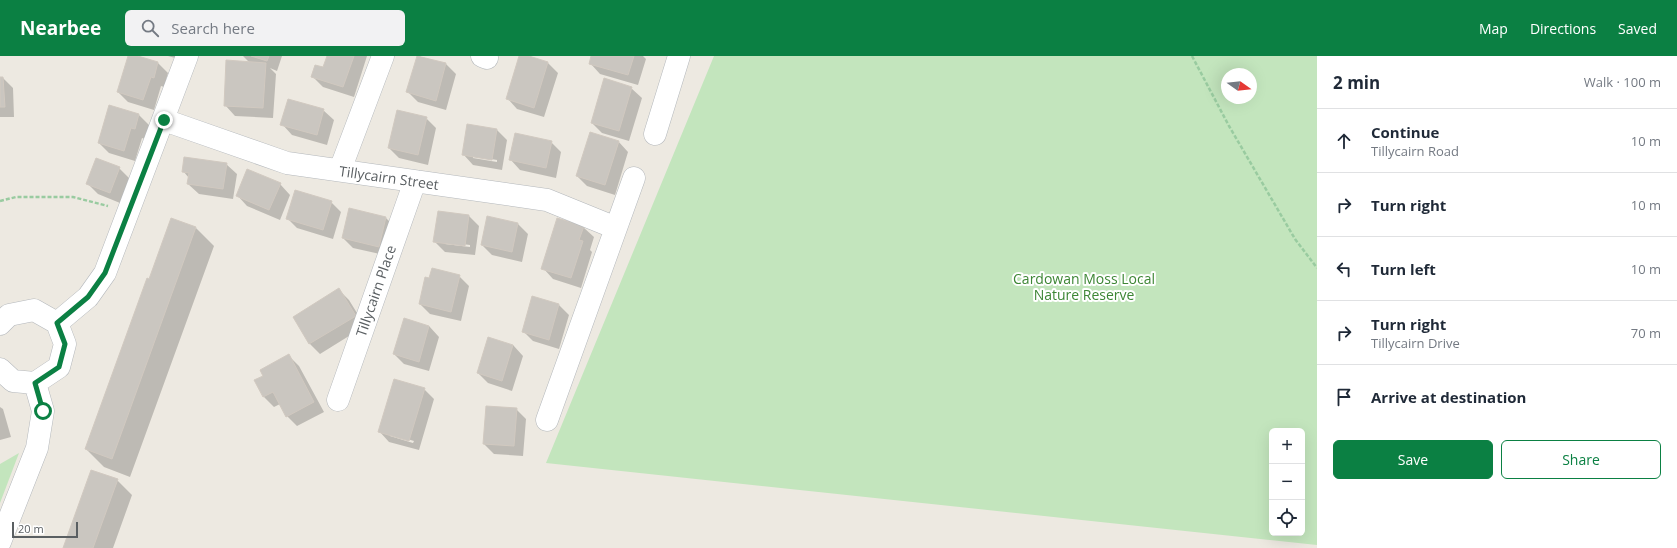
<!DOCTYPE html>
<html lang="en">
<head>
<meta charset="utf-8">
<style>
	body { margin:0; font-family:"Open Sans",sans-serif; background:#f2f2f3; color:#1f2937 }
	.controls { position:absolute; right:12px; bottom:12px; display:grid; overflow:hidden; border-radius:6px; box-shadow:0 4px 16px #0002 }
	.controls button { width:36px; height:36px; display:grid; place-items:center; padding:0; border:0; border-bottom:1px solid #e0e1e3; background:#fff; color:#1f2937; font:20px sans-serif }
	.compass { position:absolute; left:1221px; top:12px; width:36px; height:36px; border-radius:50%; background:#fff; box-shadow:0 4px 16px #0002; rotate:105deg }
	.scale { position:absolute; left:12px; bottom:10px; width:66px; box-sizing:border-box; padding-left:4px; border:2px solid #5a5f62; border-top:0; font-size:11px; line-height:14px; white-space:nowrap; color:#5a5f62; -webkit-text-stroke:3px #fff; paint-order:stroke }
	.stop { position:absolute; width:12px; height:12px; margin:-9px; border:3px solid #0b8043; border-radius:50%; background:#fff }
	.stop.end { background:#0b8043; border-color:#fff; box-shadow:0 1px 4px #0008 }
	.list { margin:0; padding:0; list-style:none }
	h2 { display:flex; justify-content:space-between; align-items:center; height:52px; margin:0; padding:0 16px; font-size:17px }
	h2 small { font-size:13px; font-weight:400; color:#747a83 }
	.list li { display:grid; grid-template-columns:26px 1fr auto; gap:12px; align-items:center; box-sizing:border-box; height:64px; padding:0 16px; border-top:1px solid #e0e1e3 }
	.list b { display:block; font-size:15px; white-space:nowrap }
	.list p { margin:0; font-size:13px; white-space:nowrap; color:#747a83 }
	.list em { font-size:13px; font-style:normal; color:#747a83 }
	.actions { display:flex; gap:8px; padding:12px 16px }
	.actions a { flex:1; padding:9px 0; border:1px solid #0b8043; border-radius:6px; text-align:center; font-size:14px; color:#0b8043 }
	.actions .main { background:#0b8043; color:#fff }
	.icon { flex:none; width:22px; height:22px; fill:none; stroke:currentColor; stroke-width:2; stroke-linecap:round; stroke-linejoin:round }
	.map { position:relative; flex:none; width:1317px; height:492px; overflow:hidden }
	header { display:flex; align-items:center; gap:24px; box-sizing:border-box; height:56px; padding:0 20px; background:#0b8043; color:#fff }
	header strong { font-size:19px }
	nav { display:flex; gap:22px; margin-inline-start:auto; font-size:14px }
	.search { width:280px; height:36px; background:#f2f2f3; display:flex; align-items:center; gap:10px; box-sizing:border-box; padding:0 14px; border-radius:6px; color:#747a83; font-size:15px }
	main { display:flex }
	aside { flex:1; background:#fff }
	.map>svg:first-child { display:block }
	.green { fill:#c3e5bd; fill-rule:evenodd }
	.shadow { fill:#0003; fill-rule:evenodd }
	.building { fill:#cac6c0; stroke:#d1c9c0 }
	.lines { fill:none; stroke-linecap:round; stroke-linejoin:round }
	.minor-casing { stroke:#b4b8bc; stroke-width:23 }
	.path { stroke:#99cba0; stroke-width:2.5; stroke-dasharray:4 2; stroke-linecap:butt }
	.minor { stroke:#fff; stroke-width:22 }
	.route { stroke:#0b8043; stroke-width:5 }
	.labels { text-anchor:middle; stroke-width:4; stroke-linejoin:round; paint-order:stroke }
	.street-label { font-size:14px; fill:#5a5f62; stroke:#fff }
	.park-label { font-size:14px; fill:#3d8635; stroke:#fff }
</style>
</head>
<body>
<header>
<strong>Nearbee</strong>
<div class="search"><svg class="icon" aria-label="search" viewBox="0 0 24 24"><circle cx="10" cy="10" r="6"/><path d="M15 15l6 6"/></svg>Search here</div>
<nav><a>Map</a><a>Directions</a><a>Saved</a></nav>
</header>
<main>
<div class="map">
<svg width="1317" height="492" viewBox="0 0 1317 492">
	<rect width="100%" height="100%" fill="#ede9e1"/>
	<path class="green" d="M714,0h603v489l-771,-82zM1227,18h24v24h-24zM1272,375h30v102h-30z
		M19,397l-19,50v-39z"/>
	<path class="shadow" d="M129,0h6l23,7 10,10 -4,14 -3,-1 -7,24 -26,-8 -10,-10z
		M168,0h8l-1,2z
		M243,0h39l-5,15 -7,-3 6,6 -3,44 -38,-2 -10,-11 25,-42z
		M328,0h39l-13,41 -31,-10 -10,-10 11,-8z
		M418,0l28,8 10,10 -10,36 -28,-8 -10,-10z
		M520,0h6l22,7 10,10 -14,44 -27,-8 -10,-11z
		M592,0h51l3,3 -8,26 -38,-11 -10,-11z
		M0,22h3l10,10 1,29h-14z
		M631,32l11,10 -13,43 -27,-8 -10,-10z
		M110,50l29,9 10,10 -4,14 -3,-1 -7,23 -26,-8 -10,-10z
		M323,54l11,10 -7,25 -35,-10 -10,-11z
		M426,62l10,10 -8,37 -29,-7 -10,-10z
		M468,69l29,5 10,10 -5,30 -29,-5 -10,-11zM473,100l24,4v2l-24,-4z
		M618,85l10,11 -13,43 -28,-9 -10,-10z
		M551,86l10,10 -5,26 -36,-8 -10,-11z
		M226,108l11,10 -4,25 -34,-5 -11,-10 1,-6 -6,-7z
		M119,112l10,10 -9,25 -22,-9 -10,-10z
		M280,128l10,11 -10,25 -33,-14 -10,-11z
		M331,146l10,10 -8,27 -36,-11 -10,-10z
		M469,160l10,10 -4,29 -30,-3 -10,-10zM445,186l25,3v2l-25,-3z
		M386,162l10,10 -7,28 -36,-8 -10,-10z
		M518,168l10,10 -6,28 -30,-7 -10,-10z
		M583,171l11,10 -4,13 2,2 -11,36 -28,-9 -10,-11z
		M196,172l18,18 -84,231 -26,-10 -18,-18 64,-169z
		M459,220l10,10 -8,35 -31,-7 -10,-10 10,-25z
		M339,234l10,10 16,26 -45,28 -10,-10 -16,-27z
		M559,249l10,10 -10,34 -26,-8 -10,-10z
		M429,270l10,11 -10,34 -25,-7 -10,-10z
		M513,289l10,11 -11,35 -24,-8 -10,-10z
		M289,300l10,10 25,46 -27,14 -10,-10 -7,-12 -6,3 -10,-10 -8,-16 8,-5z
		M424,333l10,10 -15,51 -30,-8 -10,-11zM390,378l24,7 -1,2 -23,-7z
		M0,351l3,2 8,28 -11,3z
		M516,353l10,10 -3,37 -29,-2 -10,-10z
		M117,424l15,15 -19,53h-49z"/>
	<path class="building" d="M128,0h10l20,6 -4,16 -3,-1 -8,23 -26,-8z
		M251,0h18l-2,5z
		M327,0h27l-11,31 -32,-10 4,-12 8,2z
		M417,0l29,7 -10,38 -30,-9z
		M519,0h10l19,6 -14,46 -28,-9z
		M591,0h43l-6,19 -39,-11z
		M226,4l40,3 -3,45 -39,-2z
		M0,21h3l2,30h-5z
		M604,22l28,9 -13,44 -28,-8z
		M288,43l36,10 -7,26 -37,-10z
		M109,49l30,9 -4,15 -4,-1 -7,23 -26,-8z
		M397,54l30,7 -9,38 -30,-7z
		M467,68l30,5 -5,31 -30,-5z
		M590,76l29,9 -14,44 -29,-9z
		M515,77l37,8 -6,27 -37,-8z
		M184,101l43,6 -4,26 -36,-5 2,-11 -7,-1z
		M96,102l24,9 -10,26 -24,-9z
		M247,113l34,14 -12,27 -33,-14z
		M295,134l37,11 -9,29 -37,-11z
		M349,152l37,9 -7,30 -37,-9z
		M438,155l31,4 -4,31 -32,-4z
		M487,160l31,7 -6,29 -31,-7z
		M171,162l25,9 -84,232 -27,-10 62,-171 2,1z
		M557,162l27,8 -5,14 4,1 -12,37 -30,-9z
		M432,212l28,7 -9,37 -32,-8 6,-27 4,1z
		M339,232l17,28 -47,28 -16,-27z
		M532,240l27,8 -10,36 -27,-8z
		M404,262l25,8 -10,36 -26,-8z
		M488,281l25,8 -11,36 -25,-8z
		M289,298l25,48 -28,15 -13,-25 -10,5 -9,-17 9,-4 -3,-6z
		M394,323l31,9 -16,53 -31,-9z
		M486,350l31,2 -3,38 -31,-2z
		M91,414l27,9 -25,69h-30z"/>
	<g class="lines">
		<defs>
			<path id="minor" d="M482,0l5,2
				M164,64l123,43 260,37 69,28
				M655,78l24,-78
				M340,114l43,-114
				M57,267l31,-26 17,-24 82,-217
				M0,268l9,-9 25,-5 23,13 8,21 -6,23 -24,16 -22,-2 -13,-12
				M338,344l77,-219
				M547,364l87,-242
				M0,486l37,-94 6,-37 -8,-28"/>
		</defs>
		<use href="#minor" class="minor-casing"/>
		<path class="path" d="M1192,0l37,70 66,113 22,29
			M0,145l16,-4h57l35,9"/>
		<use href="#minor" class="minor"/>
	</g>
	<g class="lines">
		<path class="route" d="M43,355l-8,-28 24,-16 6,-23 -8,-21 31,-26 17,-24 59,-153"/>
	</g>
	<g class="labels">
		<g class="street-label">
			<text transform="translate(389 122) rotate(8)" y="5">Tillycairn Street</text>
			<text transform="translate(376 235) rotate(-71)" y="5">Tillycairn Place</text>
		</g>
		<g class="park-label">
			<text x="1084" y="228">Cardowan Moss Local<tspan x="1084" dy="16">Nature Reserve</tspan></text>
		</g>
	</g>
</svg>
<div class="controls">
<button>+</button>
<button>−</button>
<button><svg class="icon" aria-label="locate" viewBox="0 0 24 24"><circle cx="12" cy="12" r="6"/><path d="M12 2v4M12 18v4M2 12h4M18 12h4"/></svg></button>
</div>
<svg class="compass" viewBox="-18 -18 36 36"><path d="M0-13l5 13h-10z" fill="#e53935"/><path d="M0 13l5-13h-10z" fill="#747a83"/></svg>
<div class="scale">20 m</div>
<div class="stop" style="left:43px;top:355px"></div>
<div class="stop end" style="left:164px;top:64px"></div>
</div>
<aside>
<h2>2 min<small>Walk · 100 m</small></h2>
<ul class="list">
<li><svg class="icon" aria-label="ahead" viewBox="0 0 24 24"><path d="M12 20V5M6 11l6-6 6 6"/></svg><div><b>Continue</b><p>Tillycairn Road</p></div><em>10 m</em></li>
<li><svg class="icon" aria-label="right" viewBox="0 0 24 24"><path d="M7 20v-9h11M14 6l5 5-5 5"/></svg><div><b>Turn right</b></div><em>10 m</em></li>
<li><svg class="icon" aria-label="left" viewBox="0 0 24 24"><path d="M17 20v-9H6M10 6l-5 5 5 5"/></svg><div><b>Turn left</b></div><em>10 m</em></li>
<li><svg class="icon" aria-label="right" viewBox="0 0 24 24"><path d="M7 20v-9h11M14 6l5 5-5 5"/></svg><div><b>Turn right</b><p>Tillycairn Drive</p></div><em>70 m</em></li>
<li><svg class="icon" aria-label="arrive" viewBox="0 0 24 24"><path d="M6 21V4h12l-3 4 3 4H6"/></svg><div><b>Arrive at destination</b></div></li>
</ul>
<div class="actions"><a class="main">Save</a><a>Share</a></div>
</aside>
</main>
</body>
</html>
